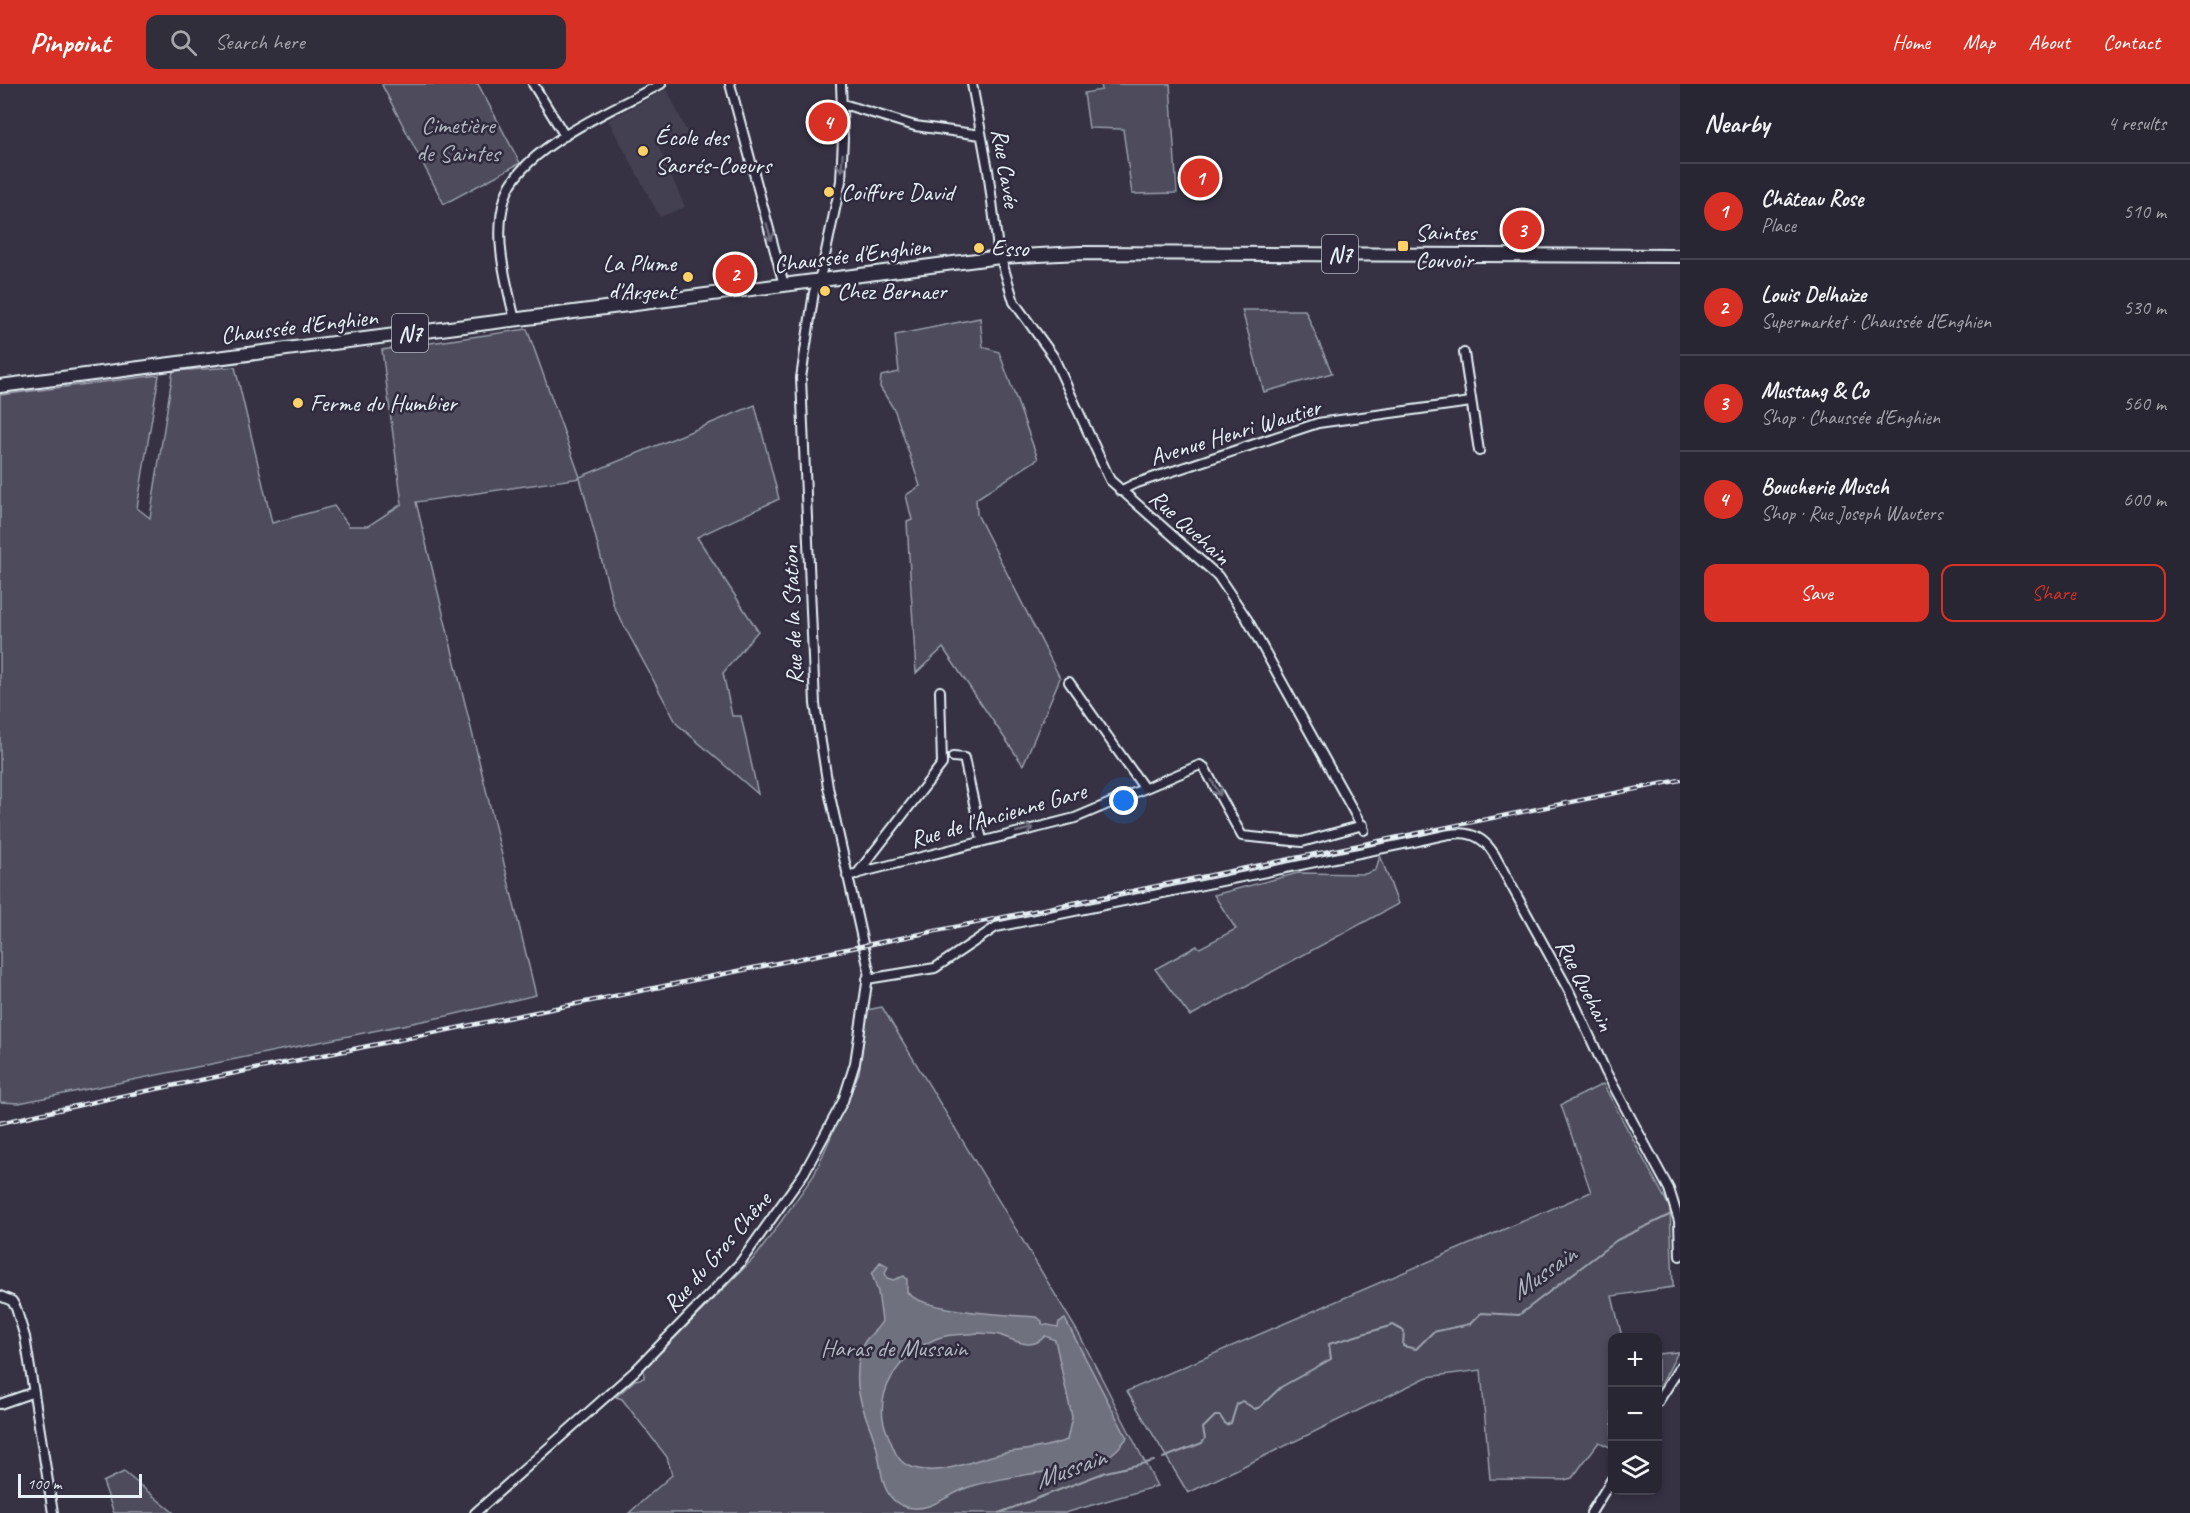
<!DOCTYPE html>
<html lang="en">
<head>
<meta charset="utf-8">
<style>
	body { margin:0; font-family:Caveat,sans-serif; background:#302e3b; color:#f1f3f6 }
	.controls { position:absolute; right:18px; bottom:18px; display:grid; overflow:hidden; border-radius:12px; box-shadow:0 3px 9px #0003 }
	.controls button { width:54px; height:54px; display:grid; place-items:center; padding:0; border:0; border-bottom:2px solid #44434e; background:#282633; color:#f1f3f6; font:30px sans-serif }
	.scale { position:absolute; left:18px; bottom:15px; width:124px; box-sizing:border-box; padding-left:6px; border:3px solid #e8f1f8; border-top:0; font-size:16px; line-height:21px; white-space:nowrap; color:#e8f1f8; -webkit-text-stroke:4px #2f2a3d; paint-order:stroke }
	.you { position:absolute; left:1124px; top:717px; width:21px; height:21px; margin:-15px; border:4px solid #fff; border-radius:50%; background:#1a73e8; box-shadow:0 0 0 9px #1a73e833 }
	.badge { display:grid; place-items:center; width:39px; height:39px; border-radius:50%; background:#d93025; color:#fff; font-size:20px; font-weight:700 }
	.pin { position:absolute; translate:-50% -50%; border:3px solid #fff; box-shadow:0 2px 6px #0006 }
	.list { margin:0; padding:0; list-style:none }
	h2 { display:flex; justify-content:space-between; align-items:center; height:78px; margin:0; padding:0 24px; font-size:26px }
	h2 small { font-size:20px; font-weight:400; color:#a5a5ac }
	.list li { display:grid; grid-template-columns:39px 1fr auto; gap:18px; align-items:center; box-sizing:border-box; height:96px; padding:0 24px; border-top:2px solid #44434e }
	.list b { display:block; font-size:22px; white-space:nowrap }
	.list p { margin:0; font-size:20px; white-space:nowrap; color:#a5a5ac }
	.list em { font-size:20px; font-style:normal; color:#a5a5ac }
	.actions { display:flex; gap:12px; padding:18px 24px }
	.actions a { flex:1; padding:14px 0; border:2px solid #d93025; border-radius:12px; text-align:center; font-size:21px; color:#d93025 }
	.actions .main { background:#d93025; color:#fff }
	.icon { flex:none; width:33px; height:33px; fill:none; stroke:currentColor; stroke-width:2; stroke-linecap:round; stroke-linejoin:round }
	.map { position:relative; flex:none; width:1680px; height:1429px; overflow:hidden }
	header { display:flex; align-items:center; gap:36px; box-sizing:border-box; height:84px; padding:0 30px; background:#d93025; color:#fff }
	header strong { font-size:28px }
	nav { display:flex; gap:33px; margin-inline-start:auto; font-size:21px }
	.search { width:420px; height:54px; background:#302e3b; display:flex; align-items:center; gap:15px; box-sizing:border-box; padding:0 21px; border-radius:12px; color:#a5a5ac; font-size:22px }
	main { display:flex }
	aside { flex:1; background:#282633 }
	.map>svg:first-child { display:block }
	.built { fill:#433f51 }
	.green { fill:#4d4b5c; stroke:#9a9eaa; stroke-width:1.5 }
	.water { fill:#70717f; stroke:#a0a4af; stroke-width:1.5; fill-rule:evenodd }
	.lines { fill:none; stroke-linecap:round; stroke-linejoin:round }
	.stream { stroke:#a0a4af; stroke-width:2 }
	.minor-casing { stroke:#e8f1f8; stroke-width:12 }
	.primary-casing { stroke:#e8f1f8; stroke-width:16 }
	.minor { stroke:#2f2a3d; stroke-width:8 }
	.primary { stroke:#2f2a3d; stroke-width:12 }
	.rail-casing { stroke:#e8f1f8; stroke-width:4.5 }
	.rail { stroke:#2f2a3d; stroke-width:2; stroke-dasharray:7; stroke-linecap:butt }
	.oneway { stroke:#70707e }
	.poi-dot { fill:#ffd166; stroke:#2f2a3d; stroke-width:2 }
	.labels { text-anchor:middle; stroke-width:5; stroke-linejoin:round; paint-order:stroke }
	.shield { fill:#2f2a3d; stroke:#b0b5c0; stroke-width:1.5 }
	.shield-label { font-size:22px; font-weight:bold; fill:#e8f1f8 }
	.park-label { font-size:24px; fill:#b2b7c1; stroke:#2f2a3d }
	.poi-label { font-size:24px; fill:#e8f1f8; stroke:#2f2a3d; text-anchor:start }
	.street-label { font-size:24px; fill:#e8f1f8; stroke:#2f2a3d }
	.water-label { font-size:26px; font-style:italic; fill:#b2b7c2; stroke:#2f2a3d }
</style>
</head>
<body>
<header>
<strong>Pinpoint</strong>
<div class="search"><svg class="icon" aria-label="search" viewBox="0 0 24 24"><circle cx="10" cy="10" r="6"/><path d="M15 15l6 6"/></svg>Search here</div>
<nav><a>Home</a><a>Map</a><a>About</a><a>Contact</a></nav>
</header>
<main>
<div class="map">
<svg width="1680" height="1429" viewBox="0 0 1680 1429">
	<rect width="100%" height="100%" fill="#363244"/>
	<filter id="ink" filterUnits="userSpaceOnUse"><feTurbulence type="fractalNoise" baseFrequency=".0167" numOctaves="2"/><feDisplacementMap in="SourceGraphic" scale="12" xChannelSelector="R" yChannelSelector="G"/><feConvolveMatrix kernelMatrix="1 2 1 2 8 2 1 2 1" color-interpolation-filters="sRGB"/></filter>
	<g filter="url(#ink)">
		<path class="built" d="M667,5l21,45 -29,14 26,59 -25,10 -52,-97z"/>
		<path class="green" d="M384,0h94l42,79 -76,41 -62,-119z
			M1101,0h69l7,109 -45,1 -9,-65 -34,-1 -5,-35 18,-3z
			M1242,226h63l27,63 -68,19z
			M980,234l3,29 16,5 39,107 -62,40 1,15 83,164 -37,87 -80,-117 -27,25 -9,-151 5,-2 -6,-25 14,-9 -25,-75 -15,-24 1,-11 18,-4 -4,-37z
			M527,245l53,148 175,-72 24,94 -82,38 61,94 -35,42 9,43h9l17,78 -81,-70 -63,-117 -34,-129 -164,24 120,493 -89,21 -428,87 -19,-1v-707l159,-20 -22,133 13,10 23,-147 62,-4 37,156 62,-17 15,20h19l34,-22 -20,-154z
			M1380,771l18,49 -208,112 -35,-47 42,-23 3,2 36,-19 -22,-34 84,-22 67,1 11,-4z
			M882,923l197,327 78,152 -92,27h-436l43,-38 -5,-18 -45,-58 -6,-2 19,-17 9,-2v-9l113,-114 57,-80 45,-102 8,-63z
			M1603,1000l67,124 3,79 -61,9 10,41 -10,1v110l-13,-6 -27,36 -8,2 -74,-1 -9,-109 -54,7 -239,116 -61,-102 464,-199 -30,-87z
			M1678,1268l-20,39v-37z
			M124,1388l50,41h-60l-11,-31z"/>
		<path class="water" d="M880,1178l8,4 -3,7 2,5 6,2 11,-4 3,3v13c16,20 102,23 130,25l5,4v3l16,3 1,-5 6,-3 62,119c-8,10 -16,19 -28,23 -42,13 -88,12 -130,26 -21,7 -39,26 -63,20 -27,-7 -24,-42 -30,-62 -11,-35 -24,-50 -16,-91 2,-16 16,-21 22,-33l-4,-29 -6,-18zM978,1249c7,1 14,0 21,2 16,5 32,17 46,1l10,4 17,77 -5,23c-19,7 -38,10 -58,12 -31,4 -70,29 -102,13 -12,-6 -14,-20 -19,-30 -18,-40 11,-82 50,-97 13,-5 27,-3 40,-5z"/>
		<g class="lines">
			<path class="stream" d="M1163,1374l39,-15 3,-4 -2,-11 12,-12h5l6,9 5,-2 6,-19 5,-3 13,8 5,-2 21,-20 50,-28 -2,-15 64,-19 11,6 -1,15 13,3 17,-17 37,-8 11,-11 38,2 98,-75 63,-30
				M999,1429l107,-41 48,-11"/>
			<defs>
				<path id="minor" d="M533,0l32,52
					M730,0l54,201
					M972,0l16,86 10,79 16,53 39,54 57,124 108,96 29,43 117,211
					M843,20l72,22 66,9
					M515,236c-9,-39 -22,-82 -10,-122 14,-50 113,-91 156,-114
					M1464,269l15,98
					M1120,407l14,-7 184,-61 153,-21
					M1069,598l75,106
					M953,673l11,1 18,82
					M857,790l85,-110 -2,-73
					M847,792l228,-58 125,-53 4,2 38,69 60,6 61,-17
					M867,895l68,-11 61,-41 422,-86c30,-6 56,-19 76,13l75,137 37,81 63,117 10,32 1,35
					M0,1212l12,5 4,7 9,29 28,176
					M1658,1318l22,-35
					M0,1320l34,-12
					M475,1429l160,-142 105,-108 64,-90 39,-72 12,-38 14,-93 -41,-183 -13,-83 -14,-326 13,-86 8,-22 19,-89 2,-43 -2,-54
					M1591,1429l21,-34"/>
				<path id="primary" d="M0,302l1000,-129 80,-4 600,3"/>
			</defs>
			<use href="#minor" class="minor-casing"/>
			<use href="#primary" class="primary-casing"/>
			<use href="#minor" class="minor"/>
			<use href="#primary" class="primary"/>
			<defs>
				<path id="rail" d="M0,1039l107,-24 1573,-319"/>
			</defs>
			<use href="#rail" class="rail-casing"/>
			<use href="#rail" class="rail"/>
		</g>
		<defs><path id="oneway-shaft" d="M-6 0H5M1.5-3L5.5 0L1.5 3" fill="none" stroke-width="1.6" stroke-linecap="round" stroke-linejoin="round" transform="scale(1.5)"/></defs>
		<g class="oneway">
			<use href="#oneway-shaft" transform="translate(842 79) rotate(94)"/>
			<use href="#oneway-shaft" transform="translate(769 148) rotate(74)"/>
			<use href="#oneway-shaft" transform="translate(1216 704) rotate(61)"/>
			<use href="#oneway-shaft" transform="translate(1025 746) rotate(-13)"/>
		</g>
	</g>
	<g class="poi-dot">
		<circle cx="643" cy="67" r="6"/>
		<circle cx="829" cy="108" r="6"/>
		<rect x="1397" y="156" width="12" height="12" rx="3"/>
		<circle cx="979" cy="164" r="6"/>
		<circle cx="688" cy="193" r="6"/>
		<circle cx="825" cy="207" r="6"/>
		<circle cx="298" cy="319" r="6"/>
	</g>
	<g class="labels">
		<g class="shield">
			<rect x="1322" y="151" width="36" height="38" rx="4.5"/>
			<rect x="392" y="230" width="36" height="38" rx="4.5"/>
		</g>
		<g class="shield-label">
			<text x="1340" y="178">N7</text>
			<text x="410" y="257">N7</text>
		</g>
		<g class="park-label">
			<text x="458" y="49">Cimetière<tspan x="458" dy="28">de Saintes</tspan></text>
			<text x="894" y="1272">Haras de Mussain</text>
		</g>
		<g class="poi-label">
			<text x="655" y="61">École des<tspan x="655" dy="28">Sacrés-Coeurs</tspan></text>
			<text x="841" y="116">Coiffure David</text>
			<text x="1415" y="156">Saintes<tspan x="1415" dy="28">Couvoir</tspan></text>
			<text x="991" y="172">Esso</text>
			<text x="676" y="187" text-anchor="end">La Plume<tspan x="676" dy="28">d'Argent</tspan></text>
			<text x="837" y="215">Chez Bernaer</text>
			<text x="310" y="327">Ferme du Humbier</text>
		</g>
		<g class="street-label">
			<text transform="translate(1006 84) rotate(81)" y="8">Rue Cavée</text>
			<text transform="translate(852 171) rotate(-7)" y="8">Chaussée d'Enghien</text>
			<text transform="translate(299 242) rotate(-7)" y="8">Chaussée d'Enghien</text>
			<text transform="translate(1235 348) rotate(-17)" y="8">Avenue Henri Wautier</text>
			<text transform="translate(1190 443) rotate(42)" y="8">Rue Quehain</text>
			<text transform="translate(792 531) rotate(-92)" y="8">Rue de la Station</text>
			<text transform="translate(998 731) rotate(-16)" y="8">Rue de l'Ancienne Gare</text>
			<text transform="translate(1585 901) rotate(63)" y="8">Rue Quehain</text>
			<text transform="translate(717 1168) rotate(-49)" y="8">Rue du Gros Chêne</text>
		</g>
		<g class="water-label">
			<text transform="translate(1543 1188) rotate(-35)" y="9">Mussain</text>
			<text transform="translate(1070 1384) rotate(-20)" y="9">Mussain</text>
		</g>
	</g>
</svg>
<div class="controls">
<button>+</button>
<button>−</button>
<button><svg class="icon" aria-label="layers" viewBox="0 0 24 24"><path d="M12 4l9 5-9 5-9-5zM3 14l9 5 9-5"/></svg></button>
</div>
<div class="scale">100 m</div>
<div class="you"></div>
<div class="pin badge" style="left:1200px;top:94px">1</div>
<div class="pin badge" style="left:735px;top:190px">2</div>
<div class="pin badge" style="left:1522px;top:146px">3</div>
<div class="pin badge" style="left:828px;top:38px">4</div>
</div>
<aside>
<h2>Nearby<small>4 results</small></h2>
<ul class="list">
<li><span class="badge">1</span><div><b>Château Rose</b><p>Place</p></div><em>510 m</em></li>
<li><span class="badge">2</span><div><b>Louis Delhaize</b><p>Supermarket · Chaussée d'Enghien</p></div><em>530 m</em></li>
<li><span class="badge">3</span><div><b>Mustang &amp; Co</b><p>Shop · Chaussée d'Enghien</p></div><em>560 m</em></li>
<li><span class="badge">4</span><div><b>Boucherie Musch</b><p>Shop · Rue Joseph Wauters</p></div><em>600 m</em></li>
</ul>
<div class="actions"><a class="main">Save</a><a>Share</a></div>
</aside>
</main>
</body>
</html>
